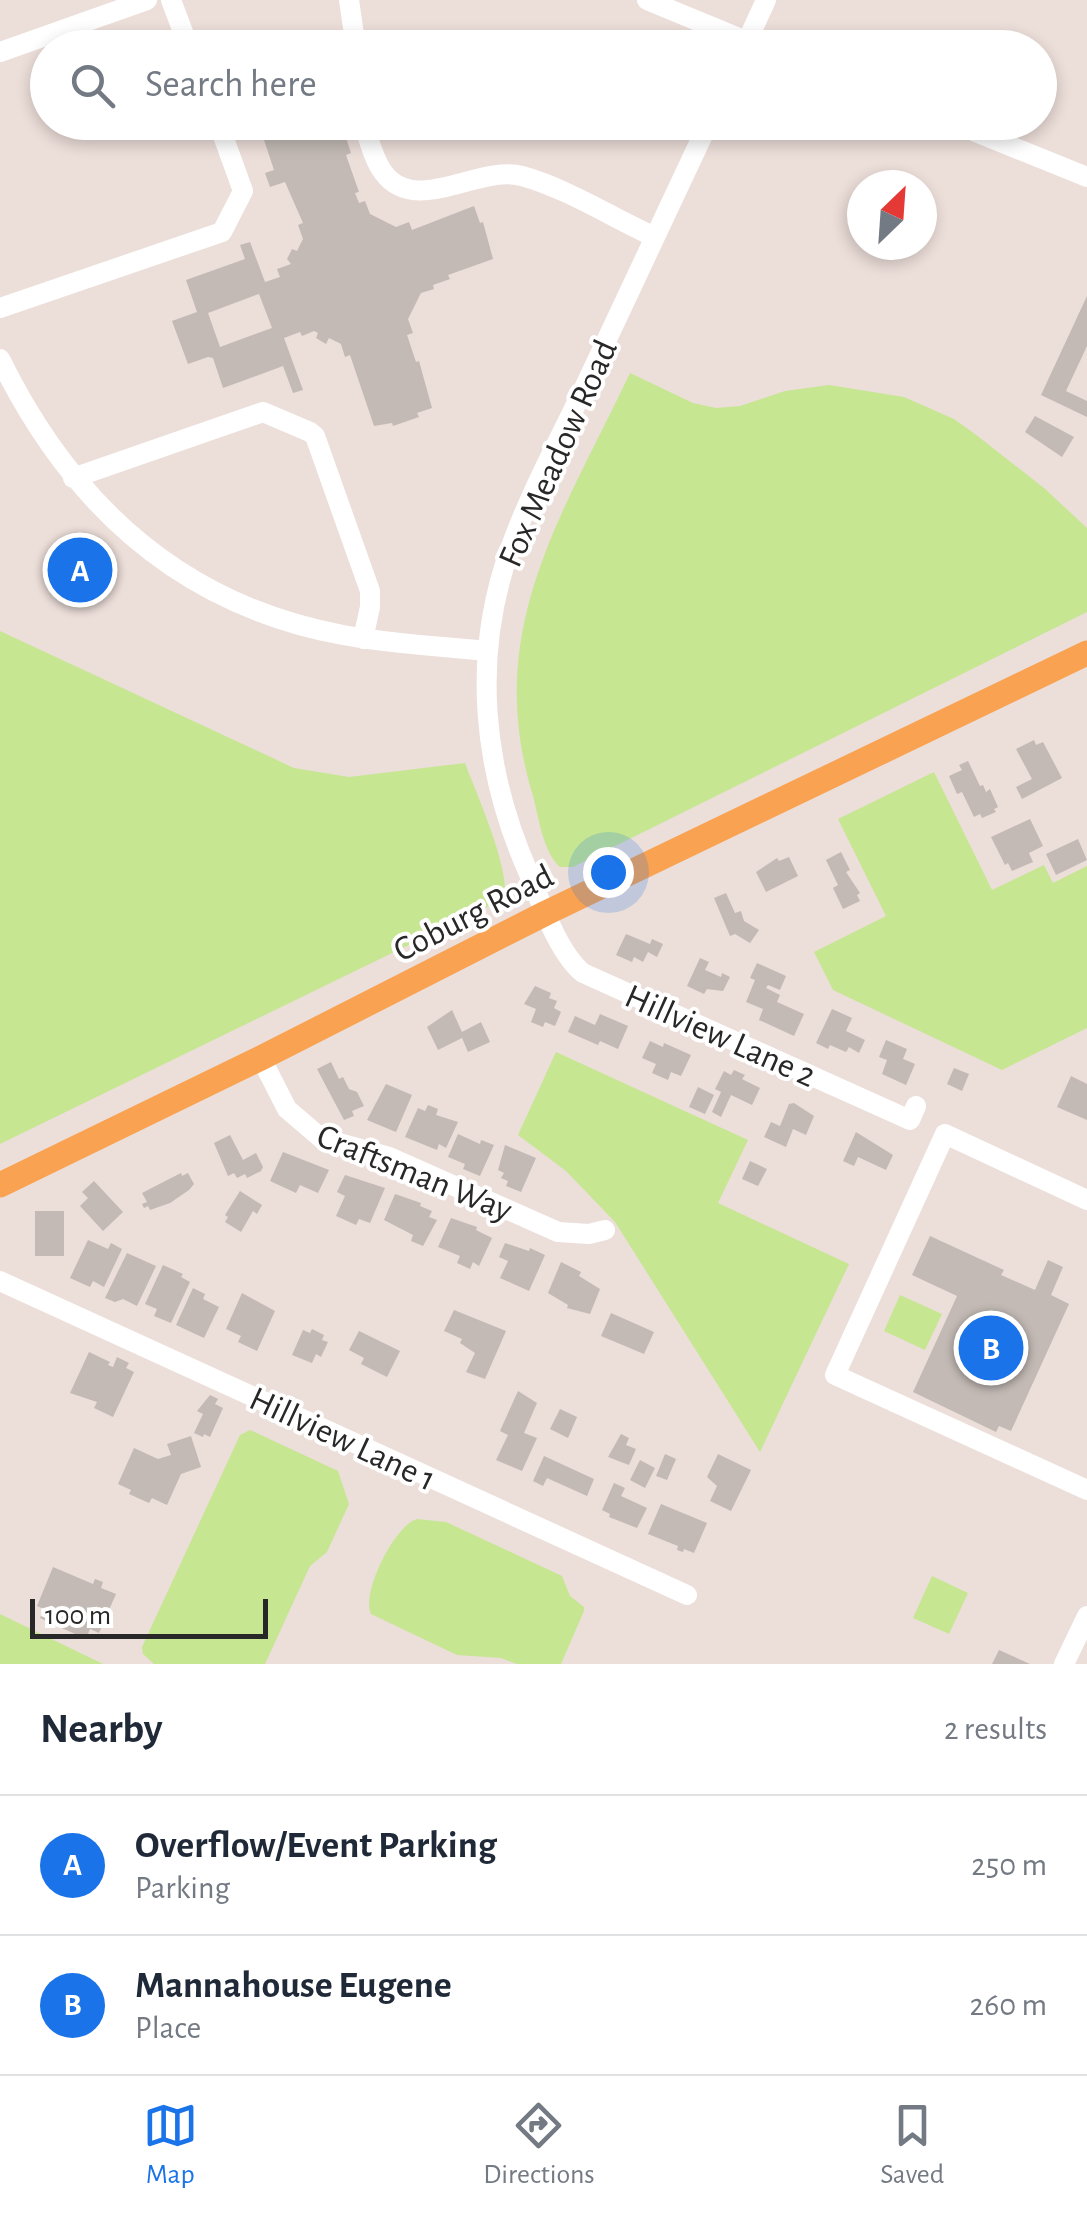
<!DOCTYPE html>
<html lang="en">
<head>
<meta charset="utf-8">
<style>
	body { margin:0; font-family:"Alegreya Sans",sans-serif; background:#f2f2f3; color:#1f2937 }
	.compass { position:absolute; left:847px; top:170px; width:90px; height:90px; border-radius:50%; background:#fff; box-shadow:0 5px 15px #0003; rotate:25deg }
	.scale { position:absolute; left:30px; bottom:25px; width:238px; box-sizing:border-box; padding-left:10px; border:5px solid #282828; border-top:0; font-size:28px; line-height:35px; white-space:nowrap; color:#282828; -webkit-text-stroke:8px #fff; paint-order:stroke }
	.you { position:absolute; left:608px; top:872px; width:35px; height:35px; margin:-25px; border:8px solid #fff; border-radius:50%; background:#1a73e8; box-shadow:0 0 0 15px #1a73e833 }
	.badge { display:grid; place-items:center; width:65px; height:65px; border-radius:50%; background:#1a73e8; color:#fff; font-size:32px; font-weight:700 }
	.pin { position:absolute; translate:-50% -50%; border:5px solid #fff; box-shadow:0 2px 10px #0006 }
	.list { margin:0; padding:0; list-style:none }
	h2 { display:flex; justify-content:space-between; align-items:center; height:130px; margin:0; padding:0 40px; font-size:42px }
	h2 small { font-size:32px; font-weight:400; color:#747a83 }
	.list li { display:grid; grid-template-columns:65px 1fr auto; gap:30px; align-items:center; box-sizing:border-box; height:140px; padding:0 40px; border-top:2px solid #e0e1e3 }
	.list b { display:block; font-size:38px; white-space:nowrap }
	.list p { margin:0; font-size:32px; white-space:nowrap; color:#747a83 }
	.list em { font-size:32px; font-style:normal; color:#747a83 }
	.icon { flex:none; width:55px; height:55px; fill:none; stroke:currentColor; stroke-width:2; stroke-linecap:round; stroke-linejoin:round }
	.map { position:relative; flex:none; width:1087px; height:1664px; overflow:hidden }
	.search { position:absolute; background:#fff; box-shadow:0 5px 15px #0003; left:30px; right:30px; top:30px; height:110px; display:flex; align-items:center; gap:25px; box-sizing:border-box; padding:0 35px; border-radius:55px; color:#747a83; font-size:38px }
	.sheet { height:410px; background:#fff }
	nav { display:flex; justify-content:space-around; align-items:center; box-sizing:border-box; height:140px; border-top:2px solid #e0e1e3; background:#fff; font-size:28px; color:#747a83 }
	nav a { display:grid; justify-items:center; gap:5px }
	nav .on { color:#1a73e8 }
	.map>svg:first-child { display:block }
	.green { fill:#c6e692 }
	.building { fill:#c3bab5; fill-rule:evenodd }
	.lines { fill:none; stroke-linecap:round; stroke-linejoin:round }
	.minor { stroke:#fff; stroke-width:20 }
	.major { stroke:#f8a252; stroke-width:25 }
	.labels { text-anchor:middle; stroke-width:8; stroke-linejoin:round; paint-order:stroke }
	.street-label { font-size:35px; fill:#282828; stroke:#fff }
</style>
</head>
<body>
<div class="map">
<svg width="1087" height="1664" viewBox="0 0 1087 1664">
	<rect width="100%" height="100%" fill="#ecded9"/>
	<path class="green" d="M630,373l63,30 23,5 24,-2 45,-15 44,-6 75,12 50,22 21,15 69,54 43,40v84l-514,255h-13c-17,-15 -21,-49 -27,-71 -51,-166 29,-279 97,-423z
		M0,631l294,137 55,9 116,-14c10,27 49,114 38,136l-503,245z
		M934,772l58,118 52,-25 9,18 34,-17v162l-85,42 -169,-80 -19,-38 72,-36 -48,-97z
		M556,1052l192,88 -30,63 131,61 -89,188 -145,-230 -49,-51 -48,-36z
		M900,1295l42,19 -17,36 -41,-19z
		M250,1430l88,41 11,33 -22,48 -17,14 -45,98h-111l-11,-10 -1,-7 98,-212z
		M417,1519l29,3 116,54 8,20 14,11v4l-23,53h-44l-16,-6 -44,-3 -86,-41c-10,-21 23,-88 46,-95z
		M932,1576l36,17 -19,41 -36,-16z
		M0,1614l103,50h-103z"/>
	<path class="building" d="M258,122h83l10,31 -5,2 13,37 -4,1 4,10 6,-2 5,13 26,13 13,-5 3,8 62,-24 6,17 3,-1 10,37 -45,16 2,4 -17,6 1,4 -13,4 -13,26 5,14 -6,2 9,27 3,-1 13,47 -15,5 2,4 -26,9 -1,-3 -18,3 -24,-71 -5,2 -4,-13 -12,-6 -3,6 -10,-6 2,-5 -4,-2 -12,5 -2,-4 -16,6 19,52 -10,3 -10,-27 -60,22 -10,-30 -5,-1 -20,7 -16,-43 25,-9 -11,-32 59,-21 -5,-14 10,-3 15,40 15,-5 -3,-8 14,-5 -4,-5 5,-10 5,2 6,-12 -5,-14 5,-2 -18,-41 -15,5 -5,-14 9,-3zM259,294l13,34 -52,19 -12,-34z
		M1087,296v50l-21,45 21,10v16l-46,-22z
		M1035,416l39,21 -12,20 -37,-25z
		M1034,740l2,5 7,-3 19,36 -40,21 -6,-12 16,-8 -16,-30z
		M968,761l12,25 3,-1 3,7 4,-3 8,18 -4,2 2,3 -14,6 -2,-4 -6,3 -12,-25 -5,2 -8,-18 13,-6 -3,-5z
		M1030,819l13,27 -14,7 4,9 -21,9 -4,-8 -3,2 -14,-28z
		M1078,839l9,21 -31,15 -10,-21z
		M841,852l9,18 -4,2 14,21 -3,2 3,6 -17,8 -10,-21 5,-3 -12,-25z
		M789,857l9,19 -32,16 -10,-20 21,-14 2,3z
		M726,893l9,20 6,-2 3,10 15,9 -9,13 -15,-9 -5,2 -16,-38z
		M626,934l24,10 2,-5 11,5 -6,13 -9,-5 -5,10 -9,-5 -2,5 -16,-7z
		M700,958l9,4 -4,8 16,7 1,-4 8,4 -7,14 -16,-2 -3,5 -17,-8z
		M757,963l29,13 -6,14 -12,-5 -2,3 14,7 -3,7 27,12 -10,22 -35,-16 4,-11 -17,-7 9,-22 -5,-2z
		M535,986l16,7 -2,5 8,3 -3,7 7,4 -6,14 -10,-4 -2,5 -12,-5 5,-13 -12,-5z
		M832,1009l20,9 -6,13 19,9 -6,13 -10,-6 -3,5 -16,-7 -2,4 -12,-6z
		M452,1010l10,22 19,-10 9,20 -22,10 -6,-14 -24,12 -11,-23z
		M600,1014l28,12 -10,23 -18,-8 -2,4 -30,-13 7,-16 20,9z
		M886,1040l21,9 -4,10 12,5 -9,21 -24,-11 5,-14 -8,-3z
		M650,1041l13,6 1,-4 27,12 -10,21 -10,-4 -3,8 -16,-7 4,-9 -14,-6z
		M331,1062l8,17 4,-2 6,12 8,3 7,14 -12,5 2,5 -10,4 -27,-51z
		M954,1068l15,6 -7,17 -15,-7z
		M734,1070l11,5 -3,4 18,9 -8,17 -21,-10 -10,22 -9,-5 9,-20 -6,-3 9,-18 7,4z
		M1071,1076l16,8v36l-30,-13z
		M386,1084l26,11 -16,37 -29,-12z
		M698,1087l16,8 -9,19 -16,-7z
		M794,1103l20,13 -8,19 -13,-6 -7,18 -22,-10 7,-15 9,4 9,-22z
		M428,1105l10,4 -2,6 22,7 -12,26 -7,-4 -2,6 -32,-13 13,-29 7,3z
		M856,1132l37,23 -7,15 -28,-13 -4,9 -11,-5z
		M458,1134l22,10 1,-4 13,5 -14,31 -17,-7 2,-5 -17,-7z
		M230,1135l13,25 13,-7 7,14 -2,4 -14,7 -2,-4 -8,4 -3,-5 -6,3 -14,-33z
		M505,1145l31,13 -15,34 -15,-6 2,-5 -7,-3 3,-5 -6,-3z
		M283,1152l46,18 -11,23 -18,-8 -4,8 -26,-12z
		M750,1161l17,8 -9,17 -16,-7z
		M181,1173l1,3 6,-3 6,11 -5,6 -19,13 -20,7 -2,-4 -4,2 -2,-4 5,-2 -5,-9z
		M345,1175l40,13 -15,35 -11,-4 -3,6 -20,-9 9,-20 -8,-4z
		M94,1181l29,31 -20,19 -23,-25 8,-8 -6,-6z
		M240,1191l22,14 -5,9 -4,-3 -12,21 -16,-10 3,-5 -3,-2z
		M395,1194l26,9 -1,3 12,5 -3,6 8,3 -14,26 -12,-5 2,-6 -29,-15z
		M35,1211h29v45h-29z
		M451,1218l26,9 -1,3 16,8 -13,28 -6,-4 -3,7 -13,-6 3,-7 -22,-9z
		M930,1236l74,34 -3,5 34,15 13,-30 15,7 -12,28 18,9 -58,127 -12,-5 -3,6 -83,-40 44,-96 -45,-21z
		M88,1240l20,9 3,-6 11,6 -18,38 -11,-6 -3,6 -20,-9z
		M505,1243l24,8 1,-3 15,7 -16,36 -29,-13 8,-17 -9,-4z
		M127,1253l29,13 -19,40 -14,-7 -8,3 -10,-4z
		M561,1262l20,10 -2,4 21,13 -10,25 -23,-6 1,-3 -20,-12z
		M163,1265l20,9 -2,3 9,5 -19,41 -17,-7 3,-7 -12,-5z
		M193,1288l12,6 -2,5 16,8 -15,31 -28,-13z
		M242,1293l33,18 -18,40 -19,-9 3,-6 -15,-7z
		M454,1310l52,21 -21,48 -19,-7 9,-19 -15,-10 2,-4 -18,-8z
		M611,1313l43,19 -10,22 -43,-18z
		M312,1329l12,6 -2,5 6,2 -7,15 -5,-3 -4,9 -20,-8 11,-25 7,3z
		M359,1331l41,20 -13,26 -26,-13 3,-6 -15,-8z
		M89,1352l21,10 -2,3 5,2 4,-10 12,6 -3,5 8,4 -21,45 -19,-9 3,-6 -27,-9z
		M518,1391l19,12 -13,30 13,5 -15,33 -26,-11 12,-25 -8,-4z
		M210,1395l8,4 -3,5 8,4 -13,29 -6,-3 -1,3 -9,-4 9,-19 -6,-3z
		M560,1409l17,8 -9,21 -18,-9z
		M621,1434l8,4 -3,7 10,4 -7,16 -21,-8z
		M191,1436l10,31 -20,7 -14,31 -15,-7 -3,5 -20,-9 2,-4 -13,-6 16,-36 24,11 13,-4 -4,-11z
		M665,1454l11,5 -9,21 -11,-4z
		M718,1454l33,16 -20,41 -21,-10 7,-15 -10,-9z
		M544,1456l50,23 -7,17 -40,-18 -4,8 -10,-5z
		M640,1460l15,8 -10,20 -15,-8z
		M614,1483l11,5 -4,8 26,12 -10,20 -28,-11 1,-3 -8,-4z
		M661,1504l46,19 -13,30 -10,-4 -1,3 -6,-2 1,-4 -30,-12z
		M53,1567l40,17 2,-5 8,3 -2,6 15,6 -17,39 -9,-4 -4,10 -46,-21 4,-9 -7,-3z
		M999,1650l31,14h-38z"/>
	<g class="lines">
		<path class="minor" d="M171,0l18,48
			M349,0l7,48
			M647,0l116,48
			M744,48l22,-48
			M0,52l147,-52
			M363,122c6,17 10,36 20,50 32,45 96,-8 139,4 44,12 91,42 133,61
			M709,122c-41,88 -82,175 -123,262 -26,54 -56,109 -76,165 -39,109 -27,222 19,325 12,29 30,80 54,99l327,147 6,-14
			M951,122l136,55
			M0,308l222,-76 21,-41 -25,-69
			M0,359c71,145 180,246 343,276 47,9 96,11 144,16
			M73,478l190,-66 47,20 5,4 55,155v16l-7,32
			M261,1058l26,51 34,29 68,19 169,75 31,2 16,-4
			M1087,1200l-142,-66 -110,241 252,115
			M0,1281l687,314
			M1064,1664l23,-48"/>
		<path class="major" d="M0,1185l261,-127 285,-145 541,-260"/>
	</g>
	<g class="labels">
		<g class="street-label">
			<text transform="translate(557 453) rotate(-66)" y="12">Fox Meadow Road</text>
			<text transform="translate(473 912) rotate(-27)" y="12">Coburg Road</text>
			<text transform="translate(721 1035) rotate(24)" y="12">Hillview Lane 2</text>
			<text transform="translate(415 1172) rotate(22)" y="12">Craftsman Way</text>
			<text transform="translate(343 1438) rotate(25)" y="12">Hillview Lane 1</text>
		</g>
	</g>
</svg>
<svg class="compass" viewBox="-18 -18 36 36"><path d="M0-13l5 13h-10z" fill="#e53935"/><path d="M0 13l5-13h-10z" fill="#747a83"/></svg>
<div class="scale">100 m</div>
<div class="you"></div>
<div class="pin badge" style="left:80px;top:570px">A</div>
<div class="pin badge" style="left:991px;top:1348px">B</div>
<div class="search"><svg class="icon" aria-label="search" viewBox="0 0 24 24"><circle cx="10" cy="10" r="6"/><path d="M15 15l6 6"/></svg>Search here</div>
</div>
<section class="sheet">
<h2>Nearby<small>2 results</small></h2>
<ul class="list">
<li><span class="badge">A</span><div><b>Overflow/Event Parking</b><p>Parking</p></div><em>250 m</em></li>
<li><span class="badge">B</span><div><b>Mannahouse Eugene</b><p>Place</p></div><em>260 m</em></li>
</ul>
</section>
<nav>
<a class="on"><svg class="icon" aria-label="map" viewBox="0 0 24 24"><path d="M3 6l6-2 6 2 6-2v14l-6 2-6-2-6 2zM9 4v14M15 6v14"/></svg>Map</a>
<a><svg class="icon" aria-label="directions" viewBox="0 0 24 24"><path d="M12 3l9 9-9 9-9-9zM9 14v-3h6M13 9l2 2-2 2"/></svg>Directions</a>
<a><svg class="icon" aria-label="saved" viewBox="0 0 24 24"><path d="M7 4h10v16l-5-4-5 4z"/></svg>Saved</a>
</nav>
</body>
</html>
